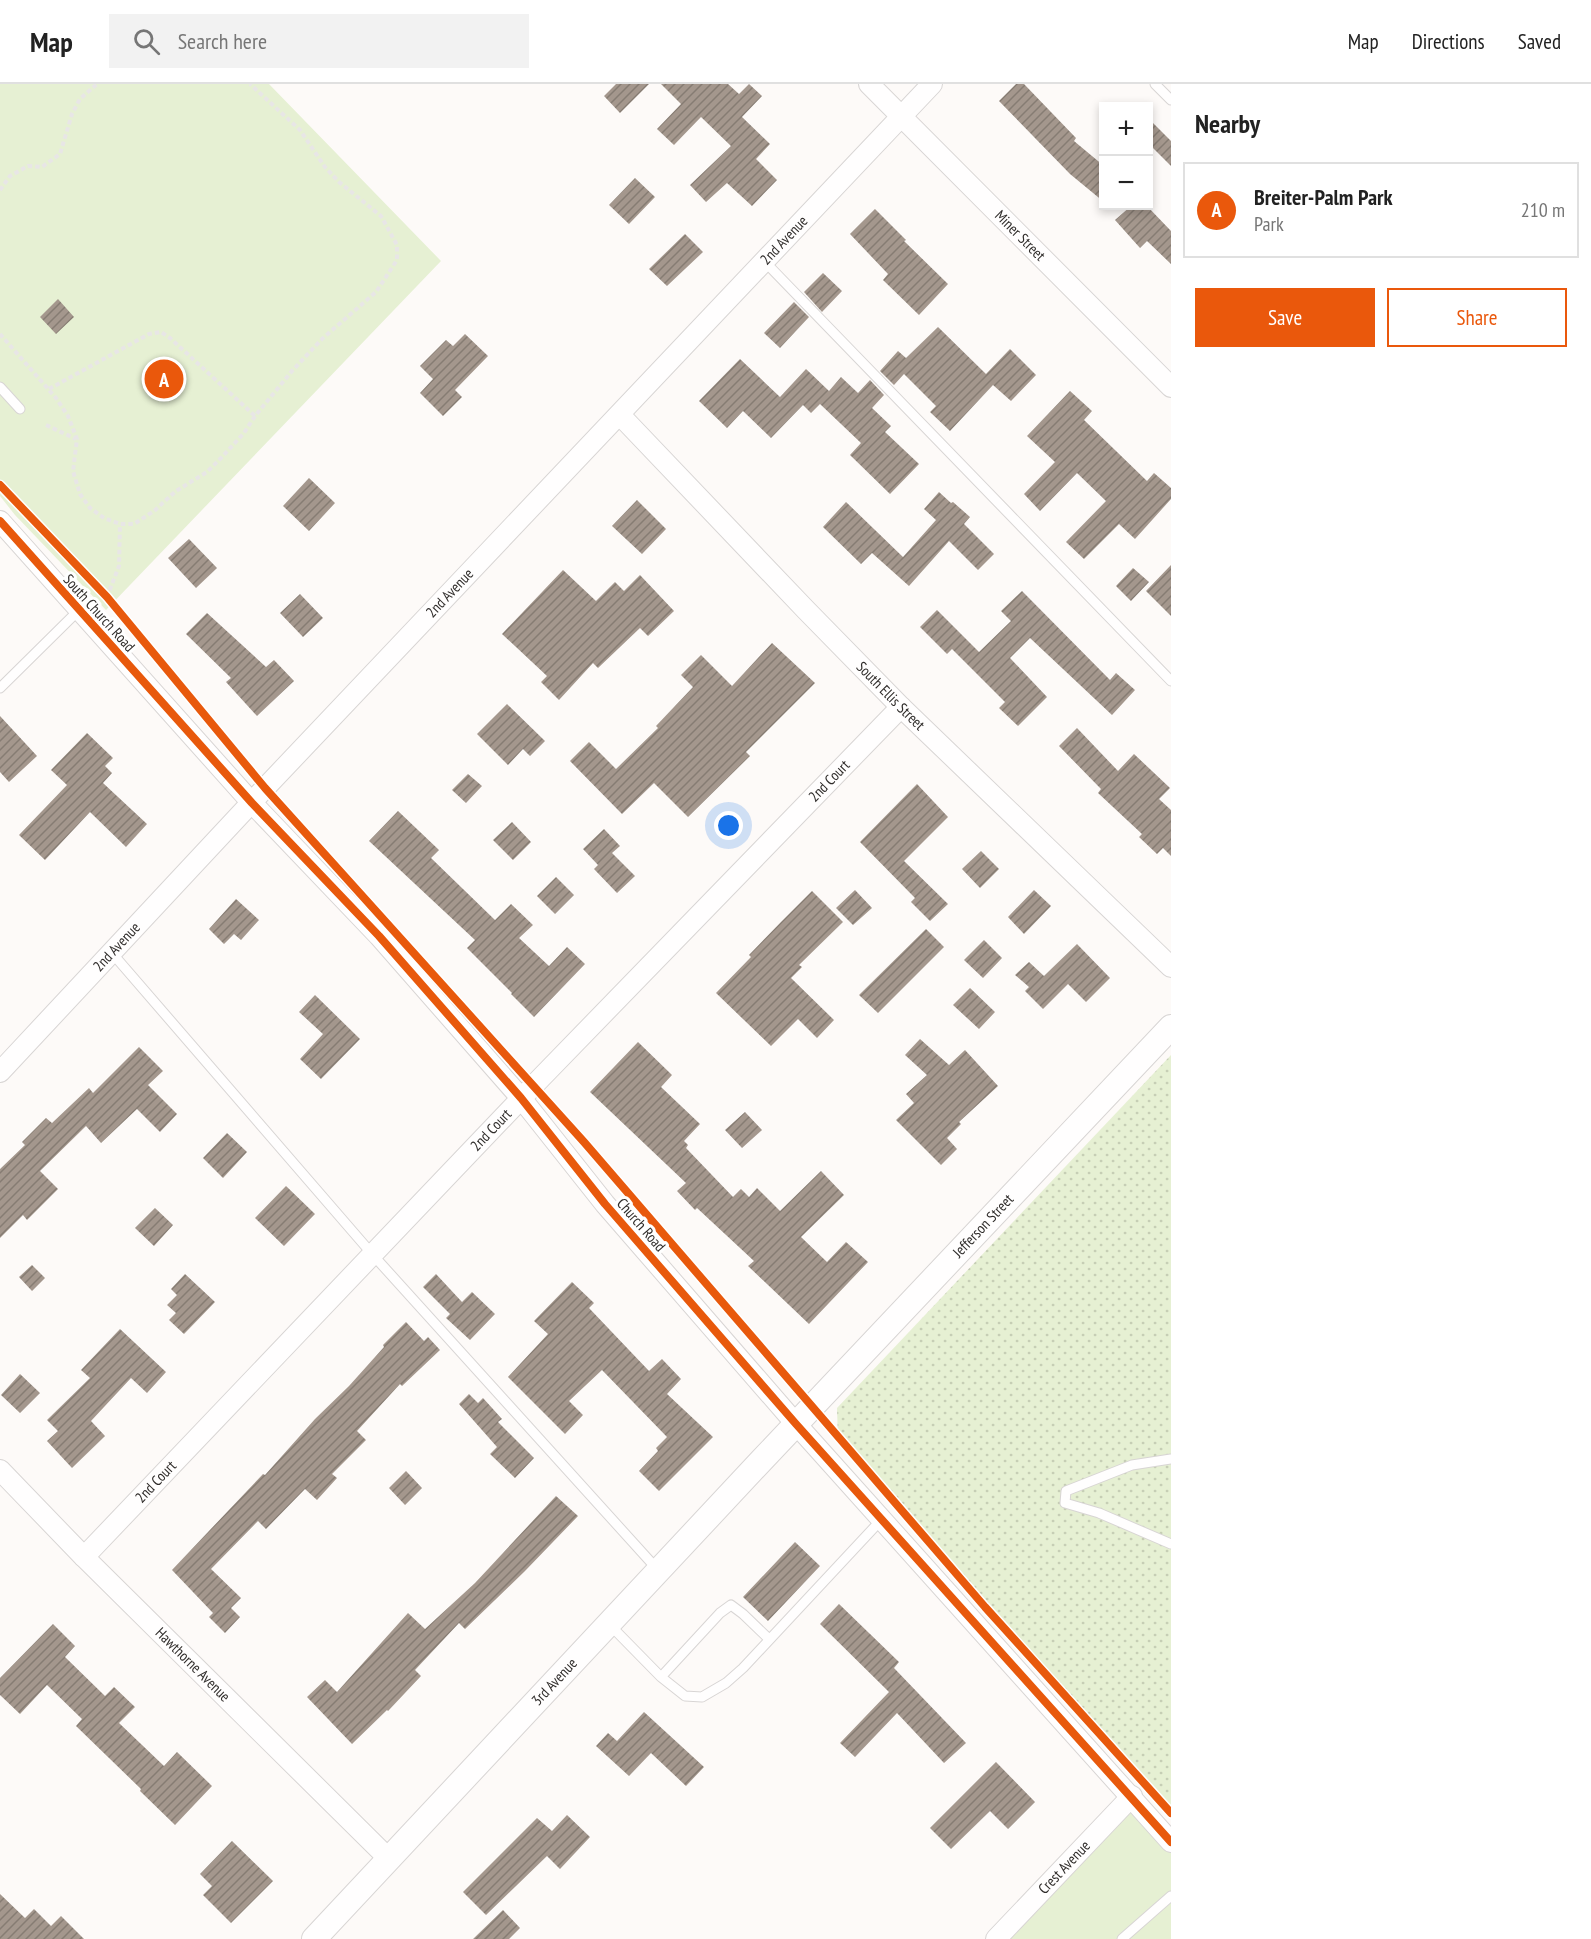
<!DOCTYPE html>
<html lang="en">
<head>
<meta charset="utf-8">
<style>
	body { margin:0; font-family:"PT Sans Narrow",sans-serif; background:#f2f2f2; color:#222 }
	.controls { position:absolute; right:18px; top:18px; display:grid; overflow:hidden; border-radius:0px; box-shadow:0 3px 9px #0003 }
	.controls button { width:54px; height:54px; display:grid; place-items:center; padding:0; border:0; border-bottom:2px solid #e0e0e0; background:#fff; color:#222; font:30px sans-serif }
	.you { position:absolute; left:729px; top:742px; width:21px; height:21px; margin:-15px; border:4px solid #fff; border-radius:50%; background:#1a73e8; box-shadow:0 0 0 9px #1a73e833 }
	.badge { display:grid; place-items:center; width:39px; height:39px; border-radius:50%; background:#ea580c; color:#fff; font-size:20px; font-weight:700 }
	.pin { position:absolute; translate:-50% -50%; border:3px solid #fff; box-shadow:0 2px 6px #0006 }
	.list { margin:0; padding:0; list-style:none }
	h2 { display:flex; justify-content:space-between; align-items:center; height:78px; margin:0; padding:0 24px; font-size:26px }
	h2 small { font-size:20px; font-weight:400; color:#767676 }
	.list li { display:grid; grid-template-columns:39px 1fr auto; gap:18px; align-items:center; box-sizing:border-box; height:96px; margin:0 12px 12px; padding:0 12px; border:2px solid #e0e0e0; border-radius:0px }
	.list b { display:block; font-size:22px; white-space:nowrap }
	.list p { margin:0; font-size:20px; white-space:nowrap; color:#767676 }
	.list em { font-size:20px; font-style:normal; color:#767676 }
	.actions { display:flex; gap:12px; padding:18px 24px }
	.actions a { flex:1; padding:14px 0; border:2px solid #ea580c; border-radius:0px; text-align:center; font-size:21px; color:#ea580c }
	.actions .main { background:#ea580c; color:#fff }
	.icon { flex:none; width:33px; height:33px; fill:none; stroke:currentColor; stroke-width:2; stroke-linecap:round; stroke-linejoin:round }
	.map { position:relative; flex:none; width:1171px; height:1855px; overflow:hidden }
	header { display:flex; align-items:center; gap:36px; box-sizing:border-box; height:84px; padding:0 30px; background:#fff; border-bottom:2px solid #e0e0e0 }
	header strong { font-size:28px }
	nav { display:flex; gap:33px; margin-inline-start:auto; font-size:21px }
	.search { width:420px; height:54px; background:#f2f2f2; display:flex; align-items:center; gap:15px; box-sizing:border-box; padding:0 21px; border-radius:0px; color:#767676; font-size:22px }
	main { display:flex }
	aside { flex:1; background:#fff }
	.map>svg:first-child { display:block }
	.grass { fill:url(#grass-dots) }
	.green { fill:#e6f0d3 }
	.building { fill:url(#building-hatch) }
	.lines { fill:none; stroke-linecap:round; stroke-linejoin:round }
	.service-casing { stroke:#d8d5d4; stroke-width:11 }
	.minor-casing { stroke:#d8d5d4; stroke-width:22 }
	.tertiary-casing { stroke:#d8d5d4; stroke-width:26 }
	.path { stroke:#e8e6e6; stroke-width:4; stroke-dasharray:4.5 3; stroke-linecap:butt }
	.service { stroke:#fffefe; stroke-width:9 }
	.minor { stroke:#fffefe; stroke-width:20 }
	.tertiary { stroke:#fffefe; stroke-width:24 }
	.cycleway-casing { stroke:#fff; stroke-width:11 }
	.cycleway { stroke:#e8590c; stroke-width:8 }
	.labels { text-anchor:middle; stroke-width:6; stroke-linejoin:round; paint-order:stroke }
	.street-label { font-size:15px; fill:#302d2b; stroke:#fff }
</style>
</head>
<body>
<header>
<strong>Map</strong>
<div class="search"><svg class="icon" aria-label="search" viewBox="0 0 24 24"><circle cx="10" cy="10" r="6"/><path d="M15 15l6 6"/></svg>Search here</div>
<nav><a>Map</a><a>Directions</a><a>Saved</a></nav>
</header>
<main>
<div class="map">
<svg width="1171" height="1855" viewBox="0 0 1171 1855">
	<defs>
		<pattern id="grass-dots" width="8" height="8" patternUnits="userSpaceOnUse" patternTransform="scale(1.5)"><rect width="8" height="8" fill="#e6f0d3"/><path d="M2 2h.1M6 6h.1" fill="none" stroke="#c6ceb5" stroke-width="1.8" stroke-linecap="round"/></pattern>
		<pattern id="building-hatch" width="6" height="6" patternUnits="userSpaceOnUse" patternTransform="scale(1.5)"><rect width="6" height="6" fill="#a4978d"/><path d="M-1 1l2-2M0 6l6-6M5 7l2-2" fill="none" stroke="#867c73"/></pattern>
	</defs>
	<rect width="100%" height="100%" fill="#fdfaf8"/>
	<path class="grass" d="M1171,971v760l-333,-375 -1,-32z"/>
	<path class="green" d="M0,0h269l172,177 -335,349 -91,-95 -15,-19z
		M1131,1720l40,46v89h-166z"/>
	<path class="building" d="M616,0h33l-29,29 -16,-17z
		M661,0h67l11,10 10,-10 13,12 -20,21 28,27 -14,15 21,21 -25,26 -25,-23 -21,19 -16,-17 41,-39 -30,-29 -27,28 -17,-16 24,-25z
		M1016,0h8l52,54 -2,3 30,25v36l-34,-28 -71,-73z
		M1149,35l22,22v25l-22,-22z
		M635,94l20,19 -26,27 -20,-19z
		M1131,122h16l24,25v33l-24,-23 -7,7 -25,-28z
		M875,125l31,31 -2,1 44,43 -29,31 -36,-35 5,-6 -38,-40z
		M685,150l18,18 -36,34 -18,-17z
		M823,189l19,18 -20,21 -18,-20z
		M58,215l16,18 -18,17 -16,-17z
		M794,218l15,15 -29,31 -16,-15z
		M938,243l48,47 24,-25 26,26 -25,26 -18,-16 -43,46 -20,-19 6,-6 -32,-32 -10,11 -14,-14 18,-20 8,7z
		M465,250l23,22 -33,34 7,7 -19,19 -23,-23 13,-14 -13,-13 26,-26 7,6z
		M740,275l40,38 26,-28 23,22 12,-14 17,16 12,-13 14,15 -12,13 19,18 -6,6 34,32 -29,30 -40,-39 11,-12 -41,-39 -9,9 -8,-8 -32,33 -28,-27 -16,17 -28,-27z
		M1070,307l22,20 -8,9 63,61 7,-8 17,15v11l-36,40 -16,-15 -35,35 -18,-17 40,-41 -29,-28 -37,38 -16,-17 31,-32 -28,-26z
		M309,394l26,25 -26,28 -26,-25z
		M939,408l12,11 2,-1 17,15 -6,7 30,30 -16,16 -29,-29 -40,45 -37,-33 -11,11 -38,-37 23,-25 57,55 33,-37 -12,-11z
		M637,416l29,29 -24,25 -30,-28z
		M189,455l28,29 -21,20 -28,-30z
		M1171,481v51l-25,-25z
		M1133,484l16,14 -18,19 -15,-15z
		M563,486l33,31 19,-19 9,9 16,-16 34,36 -26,25 -8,-8 -42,40 -5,-5 -34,37 -18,-18 6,-6 -45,-42z
		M1022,507l88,89 6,-7 19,17 -23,25 -82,-77 -20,20 37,39 -29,29 -19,-18 6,-6 -53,-53 -5,5 -27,-27 17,-17 42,42 32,-31 -10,-10z
		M300,510l23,24 -20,19 -23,-24z
		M207,529l59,54 8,-7 20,21 -37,35 -31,-34 5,-4 -45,-44z
		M772,559l43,40 -69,69 4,4 -62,61 -34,-34 -32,31 -52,-53 19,-19 27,27 42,-41 -2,-2 37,-39 -12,-12 20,-20 31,31z
		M507,620l38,37 -15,15 -7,-7 -15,16 -31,-31z
		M0,632l37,40 -28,26 -9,-10z
		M1077,644l41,43 16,-17 36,34 -11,11 12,11v46l-8,-8 -6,6 -18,-17 3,-3 -44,-41 3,-4 -42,-43z
		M87,649l26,25 -8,8 7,7 -9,10 44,41 -21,23 -36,-35 -45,48 -26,-25 48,-50 -16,-15z
		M468,690l14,12 -16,17 -14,-13z
		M917,700l31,33 -44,44 44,43 -18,17 -19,-19 4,-4 -55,-56z
		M398,727l41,39 -8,8 64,62 16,-16 22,21 -14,13 30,28 18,-19 18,17 -51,53 -23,-23 1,-1 -45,-45 8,-8 -106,-99z
		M512,738l19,20 -18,18 -20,-20z
		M604,745l16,17 -8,7 23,23 -18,17 -23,-24 4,-4 -15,-16z
		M981,767l18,18 -19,19 -18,-19z
		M556,793l18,18 -19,19 -18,-18z
		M855,806l17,18 -19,17 -17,-17z
		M1034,806l17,16 -27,28 -16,-17z
		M812,807l31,31 -44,43 3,2 -11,11 43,42 -17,18 -19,-19 -27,27 -55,-53 35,-36 -2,-2 32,-33z
		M236,815l23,21 -18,20 -7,-6 -10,10 -15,-15z
		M926,845l18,18 -66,66 -19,-18z
		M984,856l18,18 -19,20 -19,-18z
		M1077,860l33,34 -24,24 -18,-18 -25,25 -18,-18 4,-4 -14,-12 14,-13 15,14z
		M970,904l25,24 -16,17 -26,-24z
		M315,911l45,44 -39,40 -21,-20 23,-25 -24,-22z
		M920,955l29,26 16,-15 33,36 -39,36 2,2 -14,14 10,11 -16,16 -45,-45 18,-17 -8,-9 21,-19 -22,-20z
		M638,958l34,33 -11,12 39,37 -16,17 4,4 -2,3 47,49 8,-8 8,8 8,-9 23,23 41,-40 23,24 -43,42 26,25 19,-20 22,20 -59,62 -61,-58 6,-5 -57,-53 -2,2 -18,-19 9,-8 -96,-91z
		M139,963l24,24 -15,14 29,29 -17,18 -23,-23 -36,34 -15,-17 -46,45 18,18 -31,31 -4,-5 -23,23v-69l25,-24 -3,-3 24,-24 6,5 37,-35 4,5z
		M745,1028l17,18 -20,18 -17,-18z
		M227,1049l20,19 -24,26 -20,-20z
		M286,1102l29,28 -31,32 -29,-28z
		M155,1124l18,17 -19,21 -19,-18z
		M32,1181l13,13 -13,13 -13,-14z
		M185,1190l30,28 -31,32 -15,-14 7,-7 -9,-8 10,-10 -6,-6z
		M436,1190l26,28 10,-10 23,22 -25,26 -24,-22 4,-4 -27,-27z
		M572,1198l22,21 -5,5 60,63 13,-12 19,20 -14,15 46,43 -54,54 -20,-20 19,-20 -2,-3 11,-11 -65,-67 -33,31 14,14 -18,19 -57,-57 40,-43 -14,-13z
		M406,1238l18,19 4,-4 12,13 -38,36 -2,-2 -43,47 9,9 -34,34 5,4 -20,22 -12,-11 -39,40 -8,-8 -47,48 30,29 -10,10 9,9 -15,16 -16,-16 4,-4 -41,-43 91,-96 2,1 50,-56 34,-33 35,-39 -1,-2z
		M120,1245l46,43 -19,21 -16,-15 -40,43 14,15 -33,32 -25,-27 11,-10 -11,-11 43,-42 -9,-8z
		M20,1290l20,19 -20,20 -19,-18z
		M469,1310l9,9 5,-5 19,21 -4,3 36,36 -19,20 -25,-24 7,-7 -38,-43z
		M406,1387l16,17 -17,17 -16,-17z
		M556,1412l22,20 -53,55 -60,58 -6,-6 -44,47 6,6 -33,35 -1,-1 -35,34 -45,-47 18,-17 12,12 71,-79 17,16 50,-46z
		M795,1458l25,24 -52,55 -25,-24z
		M839,1520l60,58 -5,6 72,75 -22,20 -47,-50 -42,44 -15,-14 49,-51 -69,-68z
		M53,1540l22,22 -10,11 40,39 9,-9 21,20 -16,16 45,43 13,-14 35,34 -37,39 -35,-34 1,-2 -65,-63 6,-7 -35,-34 -27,29 -20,-19v-17z
		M644,1628l60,55 -18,19 -35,-33 -22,23 -33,-30 12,-13 9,8z
		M996,1678l39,40 -27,27 -18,-18 -39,38 -21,-21z
		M567,1731l23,22 -30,32 -13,-13 -61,59 -23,-23 74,-74 15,13z
		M232,1757l41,40 -42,42 -28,-28 9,-9 -12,-12z
		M0,1810l25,24 9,-9 17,17 10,-10 23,23h-84z
		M503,1826l17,18 -11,11h-36z"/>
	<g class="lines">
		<defs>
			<path id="service" d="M1155,0l16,16
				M765,178l406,419
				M0,303l20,22
				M0,604l79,-78
				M112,869l261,302 284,314
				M1171,1375l-39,6 -66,26 -1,12 34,10 72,31
				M609,1540l52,53 24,19 17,1 24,-14 17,-15 139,-149
				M661,1593l59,-64 11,-8 12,9 26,25
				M1122,1855l49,-43"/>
			<g id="minor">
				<path id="s1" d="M869,0l302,303"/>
				<path id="s2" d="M620,331l186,195 95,97 270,260"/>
				<path d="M0,437l252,282 127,133 142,162 84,106 191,220 375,418"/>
				<path id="s3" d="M0,988l265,-284 667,-704"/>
				<path id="s4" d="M0,1386l84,87 305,302"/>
				<path id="s5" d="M84,1473l449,-471 368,-379"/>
				<path id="s6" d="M996,1855l136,-143"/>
			</g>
			<g id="tertiary">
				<path id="s7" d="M314,1855l447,-478 410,-434"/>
			</g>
		</defs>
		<use href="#service" class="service-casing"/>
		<use href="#minor" class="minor-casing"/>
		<use href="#tertiary" class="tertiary-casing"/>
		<path class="path" d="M0,106l10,-14 18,-10 14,1 18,-13 12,-40 8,-15 17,-15
			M0,250l56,64 12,18 9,23 -4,32 7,23 10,14 14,10 16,6h14l20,-13 22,-20 31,-19 14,-14 23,-25 11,-17 37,-45 30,-32 54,-47 21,-32v-15l-16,-29 -42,-34 -14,-15 -25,-37 -50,-46
			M49,305l100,-55 12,-2 9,6 85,78
			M46,341l30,14
			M107,513l12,-31 1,-42"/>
		<use href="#service" class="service"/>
		<use href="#minor" class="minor"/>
		<use href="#tertiary" class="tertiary"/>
		<defs>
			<path id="cycleway" d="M0,401l107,112 158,191 319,354 401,465 186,206
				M0,437l252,282 127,133 142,162 84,106 191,220 375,418"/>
		</defs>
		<use href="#cycleway" class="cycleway-casing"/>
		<use href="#cycleway" class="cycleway"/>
	</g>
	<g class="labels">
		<g class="street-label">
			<text dy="5" stroke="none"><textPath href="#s1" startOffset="214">Miner Street</textPath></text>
			<text dy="5" stroke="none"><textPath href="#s3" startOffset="1143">2nd Avenue</textPath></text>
			<text dy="5" stroke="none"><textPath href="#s3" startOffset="657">2nd Avenue</textPath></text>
			<text transform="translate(99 529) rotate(48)" y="5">South Church Road</text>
			<text dy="5" stroke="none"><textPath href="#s2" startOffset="390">South Ellis Street</textPath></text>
			<text dy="5" stroke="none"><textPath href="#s5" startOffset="1076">2nd Court</textPath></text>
			<text dy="5" stroke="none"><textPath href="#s3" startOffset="171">2nd Avenue</textPath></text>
			<text dy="5" stroke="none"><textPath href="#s5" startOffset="590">2nd Court</textPath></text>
			<text transform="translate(641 1141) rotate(49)" y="5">Church Road</text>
			<text dy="5" stroke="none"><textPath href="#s7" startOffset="978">Jefferson Street</textPath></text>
			<text dy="5" stroke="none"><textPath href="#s5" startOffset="104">2nd Court</textPath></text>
			<text dy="5" stroke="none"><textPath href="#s4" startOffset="274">Hawthorne Avenue</textPath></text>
			<text dy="5" stroke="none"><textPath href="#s7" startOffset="352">3rd Avenue</textPath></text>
			<text dy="5" stroke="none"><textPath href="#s6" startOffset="99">Crest Avenue</textPath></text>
		</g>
	</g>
</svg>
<div class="controls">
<button>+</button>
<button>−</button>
</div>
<div class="you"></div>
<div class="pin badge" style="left:164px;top:295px">A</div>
</div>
<aside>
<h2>Nearby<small></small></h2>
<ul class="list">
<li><span class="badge">A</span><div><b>Breiter-Palm Park</b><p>Park</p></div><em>210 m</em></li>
</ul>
<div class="actions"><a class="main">Save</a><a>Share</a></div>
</aside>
</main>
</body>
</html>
